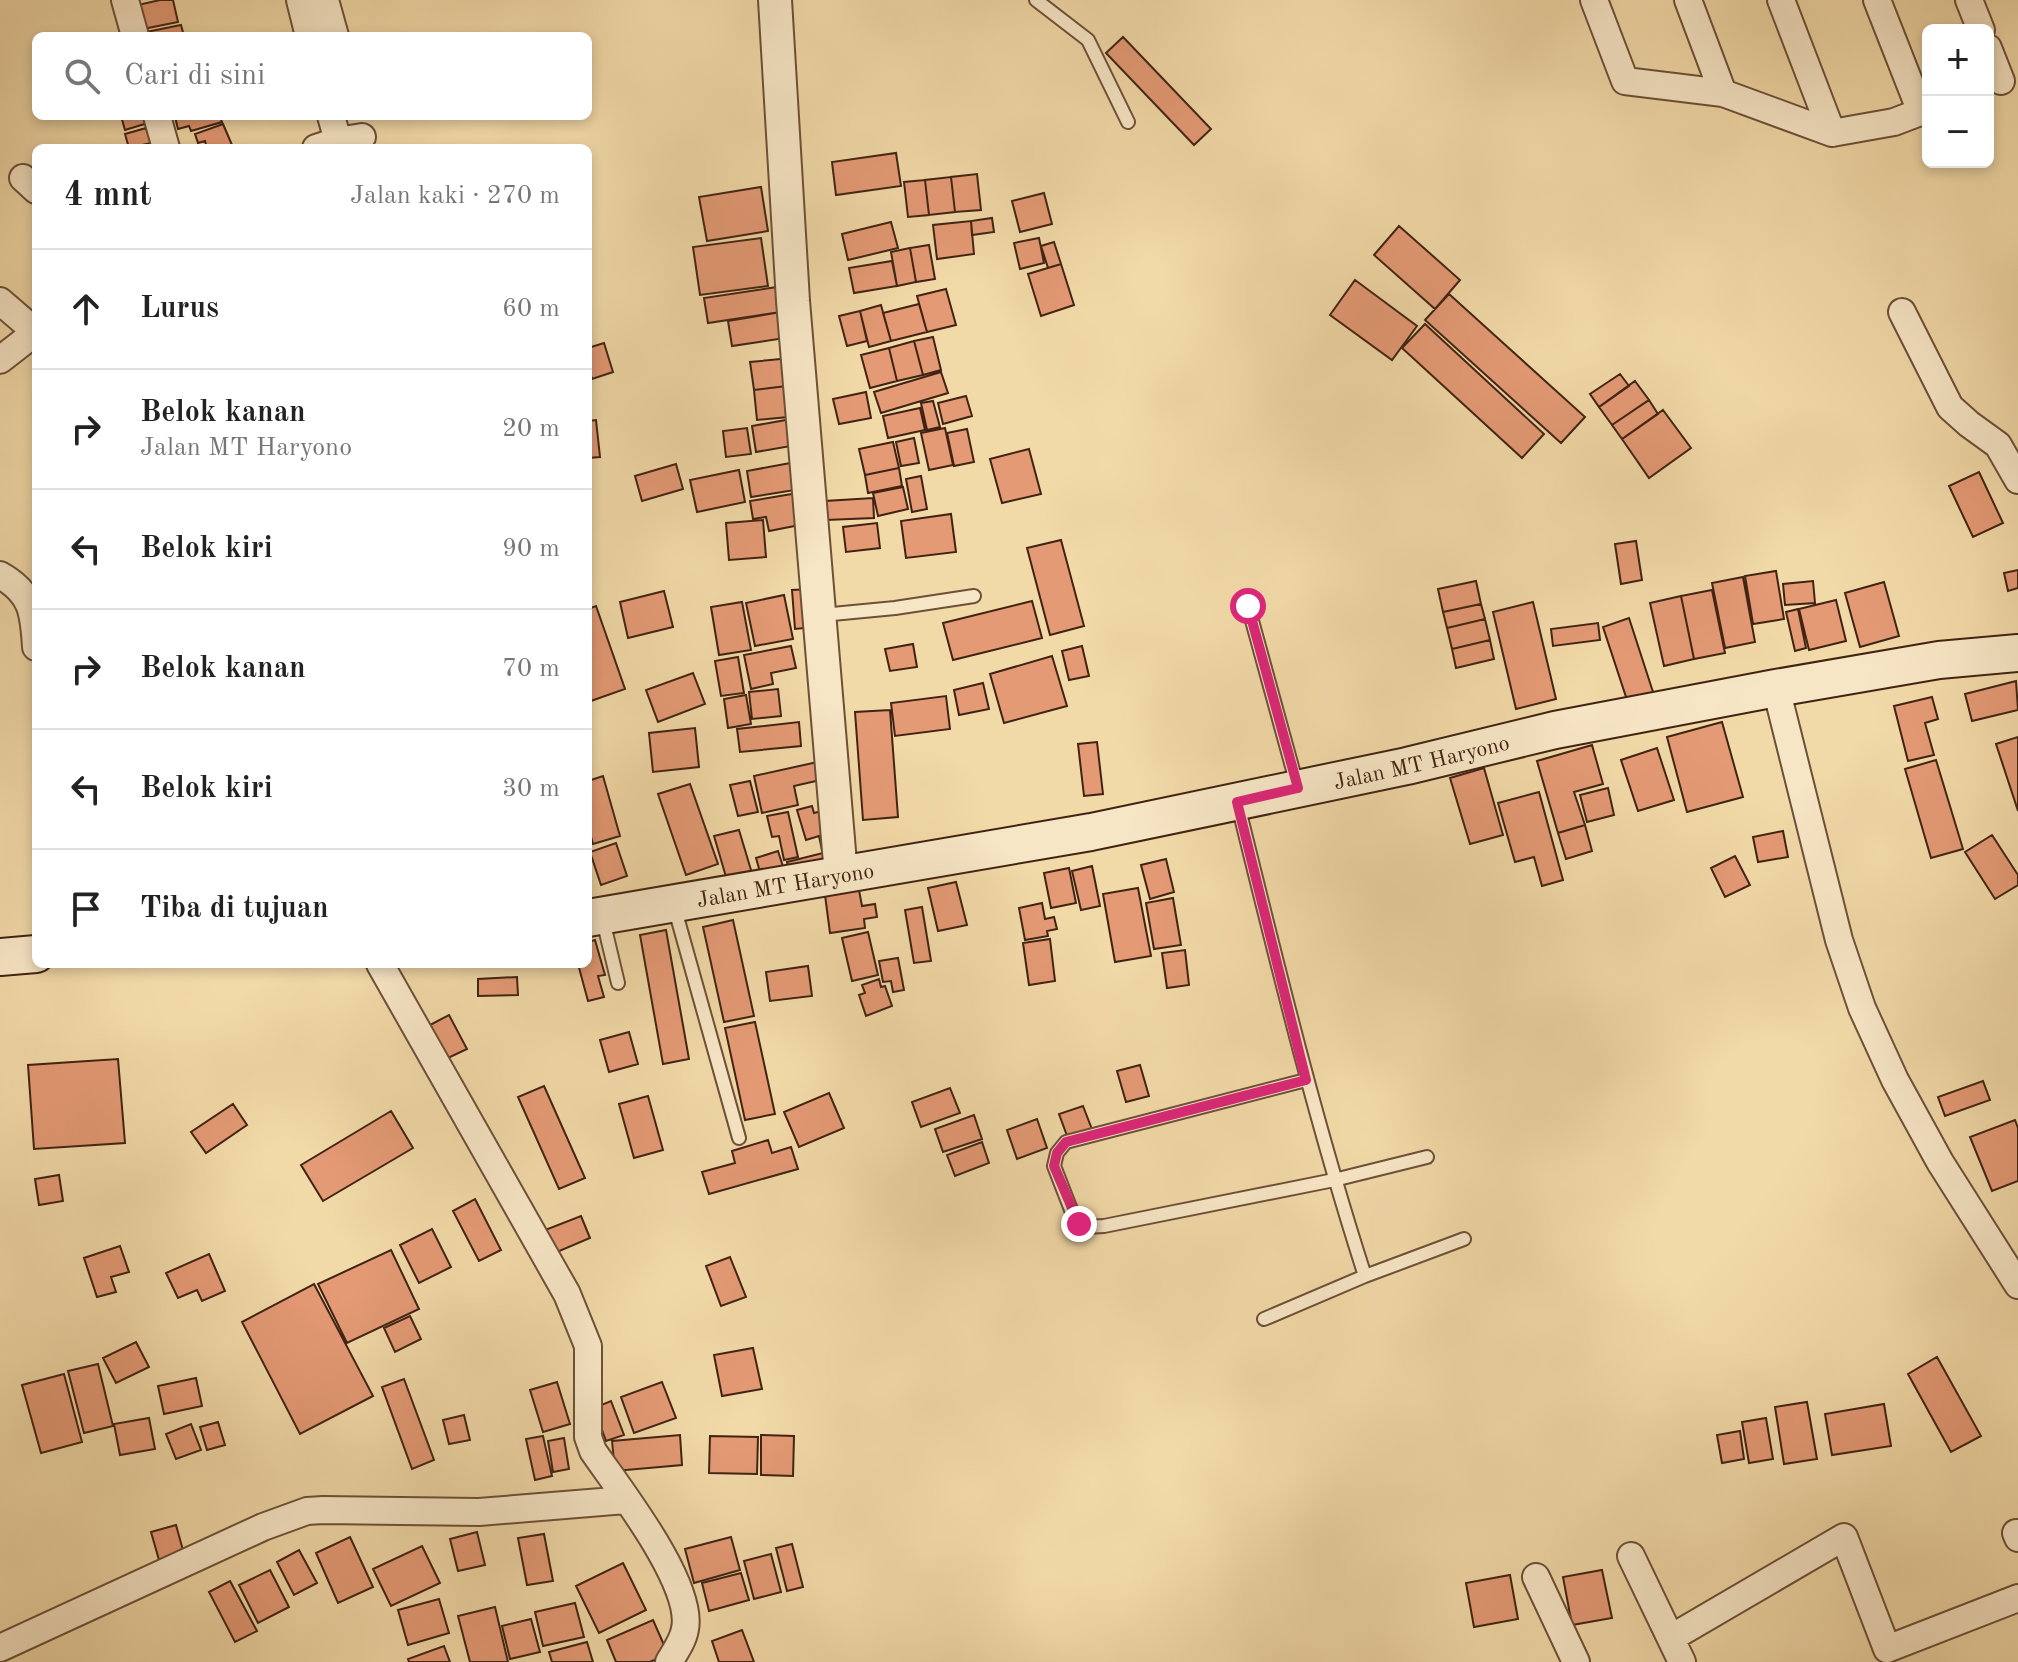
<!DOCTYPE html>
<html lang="id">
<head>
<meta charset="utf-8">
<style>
	body { margin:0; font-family:"Old Standard TT",serif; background:#f6f6f6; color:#222 }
	.controls { position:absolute; right:24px; top:24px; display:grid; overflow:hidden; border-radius:12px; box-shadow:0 4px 12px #0003 }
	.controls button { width:72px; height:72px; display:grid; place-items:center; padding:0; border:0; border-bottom:2px solid #e0e0e0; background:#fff; color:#222; font:40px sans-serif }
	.stop { position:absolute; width:24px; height:24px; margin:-18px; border:6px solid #db2777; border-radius:50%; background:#fff }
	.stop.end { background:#db2777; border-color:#fff; box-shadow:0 2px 8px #0008 }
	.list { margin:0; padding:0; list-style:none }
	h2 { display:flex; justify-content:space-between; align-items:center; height:104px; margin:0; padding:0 32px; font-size:34px }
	h2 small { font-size:26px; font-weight:400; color:#767676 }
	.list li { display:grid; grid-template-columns:52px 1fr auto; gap:24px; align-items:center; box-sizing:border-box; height:120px; padding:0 32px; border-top:2px solid #e0e0e0 }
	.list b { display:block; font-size:30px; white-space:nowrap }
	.list p { margin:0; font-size:26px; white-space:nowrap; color:#767676 }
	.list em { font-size:26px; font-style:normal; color:#767676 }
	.icon { flex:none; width:44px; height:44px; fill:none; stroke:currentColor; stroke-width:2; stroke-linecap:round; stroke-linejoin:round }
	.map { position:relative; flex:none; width:2018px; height:1662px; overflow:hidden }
	.search { position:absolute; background:#fff; box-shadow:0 4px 12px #0003; left:32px; top:32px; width:560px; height:88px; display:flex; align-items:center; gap:20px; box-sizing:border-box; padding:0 28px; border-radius:12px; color:#767676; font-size:30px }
	.panel { position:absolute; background:#fff; box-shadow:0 4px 12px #0003; left:32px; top:144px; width:560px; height:824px; border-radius:12px }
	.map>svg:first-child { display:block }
	.building { fill:#e49a75; stroke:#412313; stroke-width:2 }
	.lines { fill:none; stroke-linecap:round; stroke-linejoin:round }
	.service-casing { stroke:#6d5038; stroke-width:16 }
	.minor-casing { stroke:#6d5038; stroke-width:30 }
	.tertiary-casing { stroke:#6d5038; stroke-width:36 }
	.secondary-casing { stroke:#412313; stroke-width:40 }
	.service { stroke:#f7e6c6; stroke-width:12 }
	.minor { stroke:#f7e6c6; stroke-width:26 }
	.tertiary { stroke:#f7e6c6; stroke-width:32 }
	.secondary { stroke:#f7e6c6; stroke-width:36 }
	.route { stroke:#db2777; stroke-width:10 }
	.labels { text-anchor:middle; stroke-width:8; stroke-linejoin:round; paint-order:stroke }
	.street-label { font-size:22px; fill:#412313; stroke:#f7e6c6 }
</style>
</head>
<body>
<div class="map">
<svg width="2018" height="1662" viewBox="0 0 2018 1662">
	<rect width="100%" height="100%" fill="#f2d9a8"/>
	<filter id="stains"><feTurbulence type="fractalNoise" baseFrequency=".0025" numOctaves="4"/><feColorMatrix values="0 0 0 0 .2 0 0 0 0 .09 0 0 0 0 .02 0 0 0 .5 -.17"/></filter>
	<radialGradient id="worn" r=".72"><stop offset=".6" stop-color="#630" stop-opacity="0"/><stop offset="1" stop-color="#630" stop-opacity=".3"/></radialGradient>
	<path class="building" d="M160,0h13l5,22 -35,7 -5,-24z
		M181,25l3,11h-37l-1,-4z
		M1123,37l88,92 -17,16 -88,-92z
		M121,116h25l2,7 -23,7z
		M220,116l2,6 -31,9 -2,-5 -11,3 -3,-12z
		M223,124l9,21 -25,3 -2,-7 -7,2 -3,-9z
		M146,128l5,15 -22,5 -4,-14z
		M896,153l5,33 -65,9 -4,-33z
		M977,174l4,36 -26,2 -4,-35z
		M951,177l4,35 -26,3 -4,-35z
		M925,180l4,35 -21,2 -4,-35z
		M761,187l7,44 -61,10 -8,-44z
		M1044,193l8,31 -32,8 -8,-31z
		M992,218l2,14 -22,3 -1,-14z
		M971,221l3,33 -37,5 -4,-34z
		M891,222l7,26 -50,12 -6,-26z
		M1399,226l61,54 -25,29 -61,-54z
		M761,238l7,48 -68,9 -7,-48z
		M1039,238l5,25 -24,6 -6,-26z
		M1054,242l7,22 -13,4 -7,-22z
		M929,245l6,34 -19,3 -6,-34z
		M910,248l6,34 -19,4 -6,-34z
		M892,261l5,25 -43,7 -5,-25z
		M1061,264l13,41 -33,11 -13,-42z
		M1355,280l62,46 -25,34 -62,-45z
		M777,287l4,25 -73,11 -4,-25z
		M946,289l10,36 -29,7 -10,-36z
		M1449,294l136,123 -24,26 -136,-123z
		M919,304l8,28 -36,9 -8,-28z
		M881,305l10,36 -22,6 -9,-36z
		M860,311l7,30 -20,5 -8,-30z
		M781,312l4,26 -53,8 -4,-25z
		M1425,324l119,110 -22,24 -120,-110z
		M933,337l8,33 -18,5 -9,-34z
		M914,341l9,34 -26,6 -8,-33z
		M604,343l9,29 -21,7 -4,-13v-18z
		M889,348l8,33 -27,7 -9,-33z
		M791,358l4,27 -41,5 -4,-28z
		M941,372l7,21 -67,20 -7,-21z
		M1620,374l9,12 -30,21 -9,-13z
		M1635,381l14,19 -37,25 -13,-18z
		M795,385l4,31 -42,4 -3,-30z
		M866,392l5,26 -32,6 -6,-25z
		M966,396l6,20 -29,8 -5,-21z
		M1649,400l9,14 -36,25 -10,-14z
		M933,401l7,26 -13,3 -6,-27z
		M920,408l5,22 -37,8 -5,-22z
		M1663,410l28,38 -42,30 -27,-39z
		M588,419v2l8,-1 4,37 -12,1z
		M786,420l5,26 -35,6 -4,-26z
		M747,428l4,26 -25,3 -3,-26z
		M945,428l8,37 -24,5 -8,-37z
		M967,429l7,33 -20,4 -7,-33z
		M914,438l5,25 -18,3 -5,-24z
		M893,442l6,26 -34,7 -6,-26z
		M1029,449l12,45 -39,9 -12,-44z
		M796,462l5,27 -50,8 -4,-26z
		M676,464l7,25 -41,12 -7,-25z
		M899,468l3,18 -34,7 -3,-18z
		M739,470l6,32 -48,10 -7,-32z
		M1979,472l24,51 -30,14 -24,-51z
		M921,476l6,33 -15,3 -6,-33z
		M903,487l5,22 -30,7 -5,-23z
		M804,492l6,31 -41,8 -3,-14 -13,2 -3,-18z
		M873,498l1,20 -48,2 -1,-19z
		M951,514l5,38 -50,6 -5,-37z
		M763,520l3,37 -37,3 -3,-37z
		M877,523l3,25 -34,4 -3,-25z
		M1061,540l23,86 -34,9 -23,-87z
		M1636,541l6,39 -21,4 -6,-40z
		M2018,570v18l-10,3 -4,-18z
		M1776,571l8,48 -31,5 -8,-48z
		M1743,577l12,65 -30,6 -13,-65z
		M1476,581l5,23 -38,8 -5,-23z
		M1813,581l2,22 -30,2 -2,-21z
		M1884,582l15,54 -39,11 -15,-54z
		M811,589l3,38 -19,2 -3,-39z
		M1712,590l13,63 -31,6 -13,-63z
		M664,591l9,36 -45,11 -8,-36z
		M784,595l9,44 -38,7 -9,-43z
		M1681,596l13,63 -30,7 -14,-63z
		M1836,600l10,41 -37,9 -10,-41z
		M1032,601l10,37 -89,22 -10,-37z
		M742,602l9,48 -32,5 -8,-48z
		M1533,602l23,97 -40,10 -23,-97z
		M1481,604l4,15 -38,9 -4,-16z
		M596,606l29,83 -37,13v-93z
		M1798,609l8,39 -11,3 -9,-39z
		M1629,618l25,77 -26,8 -25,-76z
		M1485,619l5,21 -38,9 -5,-21z
		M1598,623l2,17 -47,6 -2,-17z
		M1490,640l4,19 -38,9 -4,-19z
		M913,644l4,23 -27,4 -5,-22z
		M791,646l5,22 -25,5 2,11 -22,5 -7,-34z
		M1082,646l7,30 -20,4 -7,-29z
		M1052,656l15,50 -63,17 -14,-49z
		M738,657l6,36 -23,3 -6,-35z
		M693,673l12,31 -47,18 -12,-32z
		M2016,681l2,29 -46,11 -7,-27z
		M983,683l6,26 -30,6 -5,-25z
		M778,689l3,27 -29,3 -3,-27z
		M746,695l5,29 -23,4 -4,-29z
		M946,696l4,33 -55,7 -4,-33z
		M1932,697l6,22 -13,4 9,32 -26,6 -14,-55z
		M890,710l8,107 -35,3 -8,-108z
		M799,722l2,24 -61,6 -3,-23z
		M1722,722l21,75 -56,15 -20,-75z
		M695,728l4,39 -46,5 -4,-39z
		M2018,737v74l-22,-67z
		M1097,742l6,52 -19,2 -6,-52z
		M1592,745l11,39 -29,8 11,33 -27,8 -21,-72z
		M1657,748l17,52 -36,11 -17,-51z
		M1936,760l27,89 -32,9 -26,-89z
		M822,761l3,18 -31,7 4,19 -36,8 -8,-37z
		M1484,768l19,67 -33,9 -20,-66z
		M603,776l17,60 -27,8 -5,-18v-45z
		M750,781l8,31 -20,4 -8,-31z
		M690,784l28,80 -32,11 -28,-81z
		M1608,788l6,27 -27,7 -7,-27z
		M1539,792l24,88 -21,6 -8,-29 -19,5 -17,-59z
		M812,806l2,7 11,-3 10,36 -13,4 -3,-14 -13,4 -9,-30z
		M788,812l10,45 -14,3 -5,-24 -7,1 -5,-21z
		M1585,825l7,26 -26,8 -8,-26z
		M739,830l15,50 -25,7 -15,-51z
		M1783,831l5,26 -30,5 -5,-25z
		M1992,835l26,40v10l-23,14 -30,-47z
		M616,843l11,33 -26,9 -11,-33z
		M778,851l9,28 -23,7 -8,-28z
		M831,851l4,18 -44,10 -4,-17z
		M1735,856l15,29 -25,12 -14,-29z
		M1166,859l8,33 -24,7 -9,-34z
		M1092,866l8,40 -19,4 -9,-39z
		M1069,868l7,35 -25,5 -7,-35z
		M956,882l11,43 -29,6 -10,-43z
		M1138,888l13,68 -36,6 -12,-68z
		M859,890l3,16 13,-2 2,13 -13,2 1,9 -35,5 -5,-38z
		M1173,898l8,47 -27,4 -8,-46z
		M1042,903l3,16 9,-2 3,12 -10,2 1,5 -23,4 -6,-32z
		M922,907l9,54 -17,2 -9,-53z
		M733,920l21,96 -30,6 -21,-95z
		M666,930l23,129 -26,5 -23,-129z
		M868,932l10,43 -26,6 -10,-43z
		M1050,939l5,42 -26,4 -6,-42z
		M595,940l10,35 -7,1 6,21 -16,4 -10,-37h10v-22z
		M1185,950l4,35 -22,3 -5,-35z
		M898,958l6,32 -11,2 -2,-11 -8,1 -4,-21z
		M808,966l4,30 -42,5 -4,-29z
		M517,977l1,18 -40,1v-17z
		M879,979l2,8 4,-1 7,20 -26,10 -7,-21 6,-2 -3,-8z
		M449,1015l18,34 -19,9 -18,-33z
		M755,1022l20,92 -30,6 -20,-92z
		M629,1032l9,32 -29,8 -9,-32z
		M118,1059l7,84 -91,6 -6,-84z
		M1140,1065l9,31 -23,6 -9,-31z
		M1983,1081l7,19 -45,16 -7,-19z
		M544,1086l41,92 -26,11 -41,-92z
		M950,1088l10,25 -39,14 -9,-25z
		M829,1093l15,35 -45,19 -15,-35z
		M648,1096l15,54 -29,8 -15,-54z
		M233,1104l14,21 -41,28 -15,-21z
		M1083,1106l10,26 -24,9 -10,-27z
		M391,1111l22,37 -90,53 -22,-36z
		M974,1115l8,24 -39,13 -8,-23z
		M1037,1119l10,29 -30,11 -10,-29z
		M2015,1120l3,8v53l-26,10 -22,-54z
		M768,1140l4,13 19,-6 7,22 -89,25 -7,-22 33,-9 -3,-12z
		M982,1142l7,21 -34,13 -8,-21z
		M59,1175l4,26 -24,4 -4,-26z
		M475,1199l26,51 -22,11 -26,-50z
		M581,1216l9,22 -40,17 -10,-23z
		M432,1229l19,38 -32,16 -19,-38z
		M120,1246l9,26 -18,5 5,15 -19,5 -13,-39z
		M391,1250l28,59 -72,34 -29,-59z
		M209,1254l16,37 -23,10 -5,-11 -19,8 -12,-25z
		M730,1257l16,40 -25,9 -15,-40z
		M314,1284l59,112 -73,38 -58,-112z
		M410,1316l11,23 -26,13 -11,-24z
		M136,1342l13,25 -33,16 -13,-25z
		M753,1348l9,41 -40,7 -8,-41z
		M1937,1357l44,79 -30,16 -43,-78z
		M98,1364l15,62 -29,7 -16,-62z
		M64,1374l18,68 -41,11 -19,-68z
		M196,1378l6,28 -38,8 -6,-28z
		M404,1379l30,81 -22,9 -30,-82z
		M557,1382l13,42 -27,8 -13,-42z
		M662,1382l14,36 -42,15 -13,-36z
		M611,1401l13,34 -18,6 -12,-33z
		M1807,1402l10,57 -33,5 -9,-57z
		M1884,1404l7,42 -59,9 -7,-41z
		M464,1415l6,25 -21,4 -6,-24z
		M149,1418l6,31 -35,6 -6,-31z
		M1766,1418l7,41 -24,4 -7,-41z
		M218,1422l7,23 -18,5 -7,-23z
		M191,1424l10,26 -25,9 -10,-25z
		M1740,1431l4,28 -22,4 -5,-28z
		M680,1435l2,30 -67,6 -3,-30z
		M761,1435l33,1 -1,40 -32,-1z
		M543,1436l9,40 -17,4 -9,-41z
		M710,1436l48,1 -1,37 -48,-1z
		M564,1438l5,31 -16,3 -5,-31z
		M176,1525l10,36 -25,6 -10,-35z
		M477,1532l8,33 -27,6 -8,-32z
		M544,1534l9,47 -26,4 -9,-47z
		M350,1537l23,50 -35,16 -22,-50z
		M731,1537l9,33 -46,13 -9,-34z
		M792,1544l11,43 -16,4 -11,-43z
		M422,1546l18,37 -49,23 -18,-37z
		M299,1550l18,33 -23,12 -17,-33z
		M771,1554l10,38 -27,7 -10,-38z
		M623,1563l23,47 -47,23 -23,-47z
		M270,1570l19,37 -31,16 -19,-38z
		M1602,1570l10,48 -40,7 -9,-48z
		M741,1573l8,27 -40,11 -7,-28z
		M1510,1575l8,44 -44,8 -8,-44z
		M230,1581l27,50 -22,11 -26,-50z
		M439,1599l10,34 -41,12 -10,-35z
		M575,1603l9,34 -41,9 -8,-34z
		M495,1607l13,55h-38l-12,-46z
		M531,1619l9,33 -30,7 -8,-33z
		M653,1620l15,34 -18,8h-34l-9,-22z
		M742,1630l12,32h-35l-7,-21z
		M587,1642l6,20h-41l-3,-10z
		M444,1646l6,16h-41l-1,-3z"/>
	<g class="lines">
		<defs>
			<path id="service" d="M1036,0l52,40 40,82
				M1248,606l49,179
				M822,615l73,-7 79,-12
				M1238,805c39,158 77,316 127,471
				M674,906l65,232
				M603,920l15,63
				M1306,1080l-240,62 -9,11 -3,13 21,54 10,7 19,-1 230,-46 93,-23
				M1264,1319l101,-43 99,-37"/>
			<path id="minor" d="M125,0l10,36
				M300,0l9,36
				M325,0l10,36
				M1594,0l31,81 98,12 109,40 62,-11 34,-13
				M1688,0l35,93
				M1781,0l51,133
				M1877,0l44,112
				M1969,0l12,30
				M1988,48l13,33
				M157,116l9,32
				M331,116l9,32
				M316,148l21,-7 25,-4
				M23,178l13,12
				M0,301l36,31
				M1902,312l48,95 19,17 29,21 20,35
				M0,360l36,-28
				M0,575c32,18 34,37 36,72
				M1776,688l63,252 23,68 33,72 45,82 78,123
				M380,964l187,330 21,52v91l5,14c26,38 101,133 92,178 -2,12 -10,23 -16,33
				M2016,1533l2,5
				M1631,1556l51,106
				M1536,1577l40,85
				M1671,1638l173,-101 43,112 131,-51
				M0,1648l263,-121 44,-16 16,-1 156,2 147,-12"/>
			<path id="tertiary" d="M775,0l18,301 48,574"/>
			<g id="secondary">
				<path id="s1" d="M588,918l503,-86 316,-66 148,-36 221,-42 163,-28 79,-7"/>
				<path d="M0,957l36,-3"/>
			</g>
		</defs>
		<use href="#service" class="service-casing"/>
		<use href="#minor" class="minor-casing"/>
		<use href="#tertiary" class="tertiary-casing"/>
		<use href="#secondary" class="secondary-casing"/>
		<use href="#service" class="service"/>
		<use href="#minor" class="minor"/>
		<use href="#tertiary" class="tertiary"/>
		<use href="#secondary" class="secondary"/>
	</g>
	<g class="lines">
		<path class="route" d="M1079,1224l-25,-58 3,-13 9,-11 240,-62 -69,-278 61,-14 -50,-182"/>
	</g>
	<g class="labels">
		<g class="street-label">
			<text dy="8" stroke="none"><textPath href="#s1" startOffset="848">Jalan MT Haryono</textPath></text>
			<text dy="8" stroke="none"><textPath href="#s1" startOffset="200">Jalan MT Haryono</textPath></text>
		</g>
	</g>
	<rect width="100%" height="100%" filter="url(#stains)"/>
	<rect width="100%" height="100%" fill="url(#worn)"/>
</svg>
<div class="controls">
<button>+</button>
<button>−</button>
</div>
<div class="stop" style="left:1248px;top:606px"></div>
<div class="stop end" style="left:1079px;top:1224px"></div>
<div class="search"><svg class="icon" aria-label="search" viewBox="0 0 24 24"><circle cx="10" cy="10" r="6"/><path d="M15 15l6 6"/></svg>Cari di sini</div>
<section class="panel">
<h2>4 mnt<small>Jalan kaki · 270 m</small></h2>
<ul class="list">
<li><svg class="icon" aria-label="ahead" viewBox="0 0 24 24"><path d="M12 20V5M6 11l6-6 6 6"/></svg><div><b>Lurus</b></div><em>60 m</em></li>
<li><svg class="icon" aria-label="right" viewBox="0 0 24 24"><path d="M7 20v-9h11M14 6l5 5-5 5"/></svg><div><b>Belok kanan</b><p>Jalan MT Haryono</p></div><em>20 m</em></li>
<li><svg class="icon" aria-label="left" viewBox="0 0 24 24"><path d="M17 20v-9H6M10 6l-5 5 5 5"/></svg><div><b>Belok kiri</b></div><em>90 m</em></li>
<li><svg class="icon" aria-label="right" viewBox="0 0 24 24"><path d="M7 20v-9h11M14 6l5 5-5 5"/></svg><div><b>Belok kanan</b></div><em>70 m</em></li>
<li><svg class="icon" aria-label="left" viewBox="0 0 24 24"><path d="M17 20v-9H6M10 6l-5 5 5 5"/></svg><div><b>Belok kiri</b></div><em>30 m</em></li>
<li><svg class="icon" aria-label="arrive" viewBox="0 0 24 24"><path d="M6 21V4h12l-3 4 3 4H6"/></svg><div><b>Tiba di tujuan</b></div></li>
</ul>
</section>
</div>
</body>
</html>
